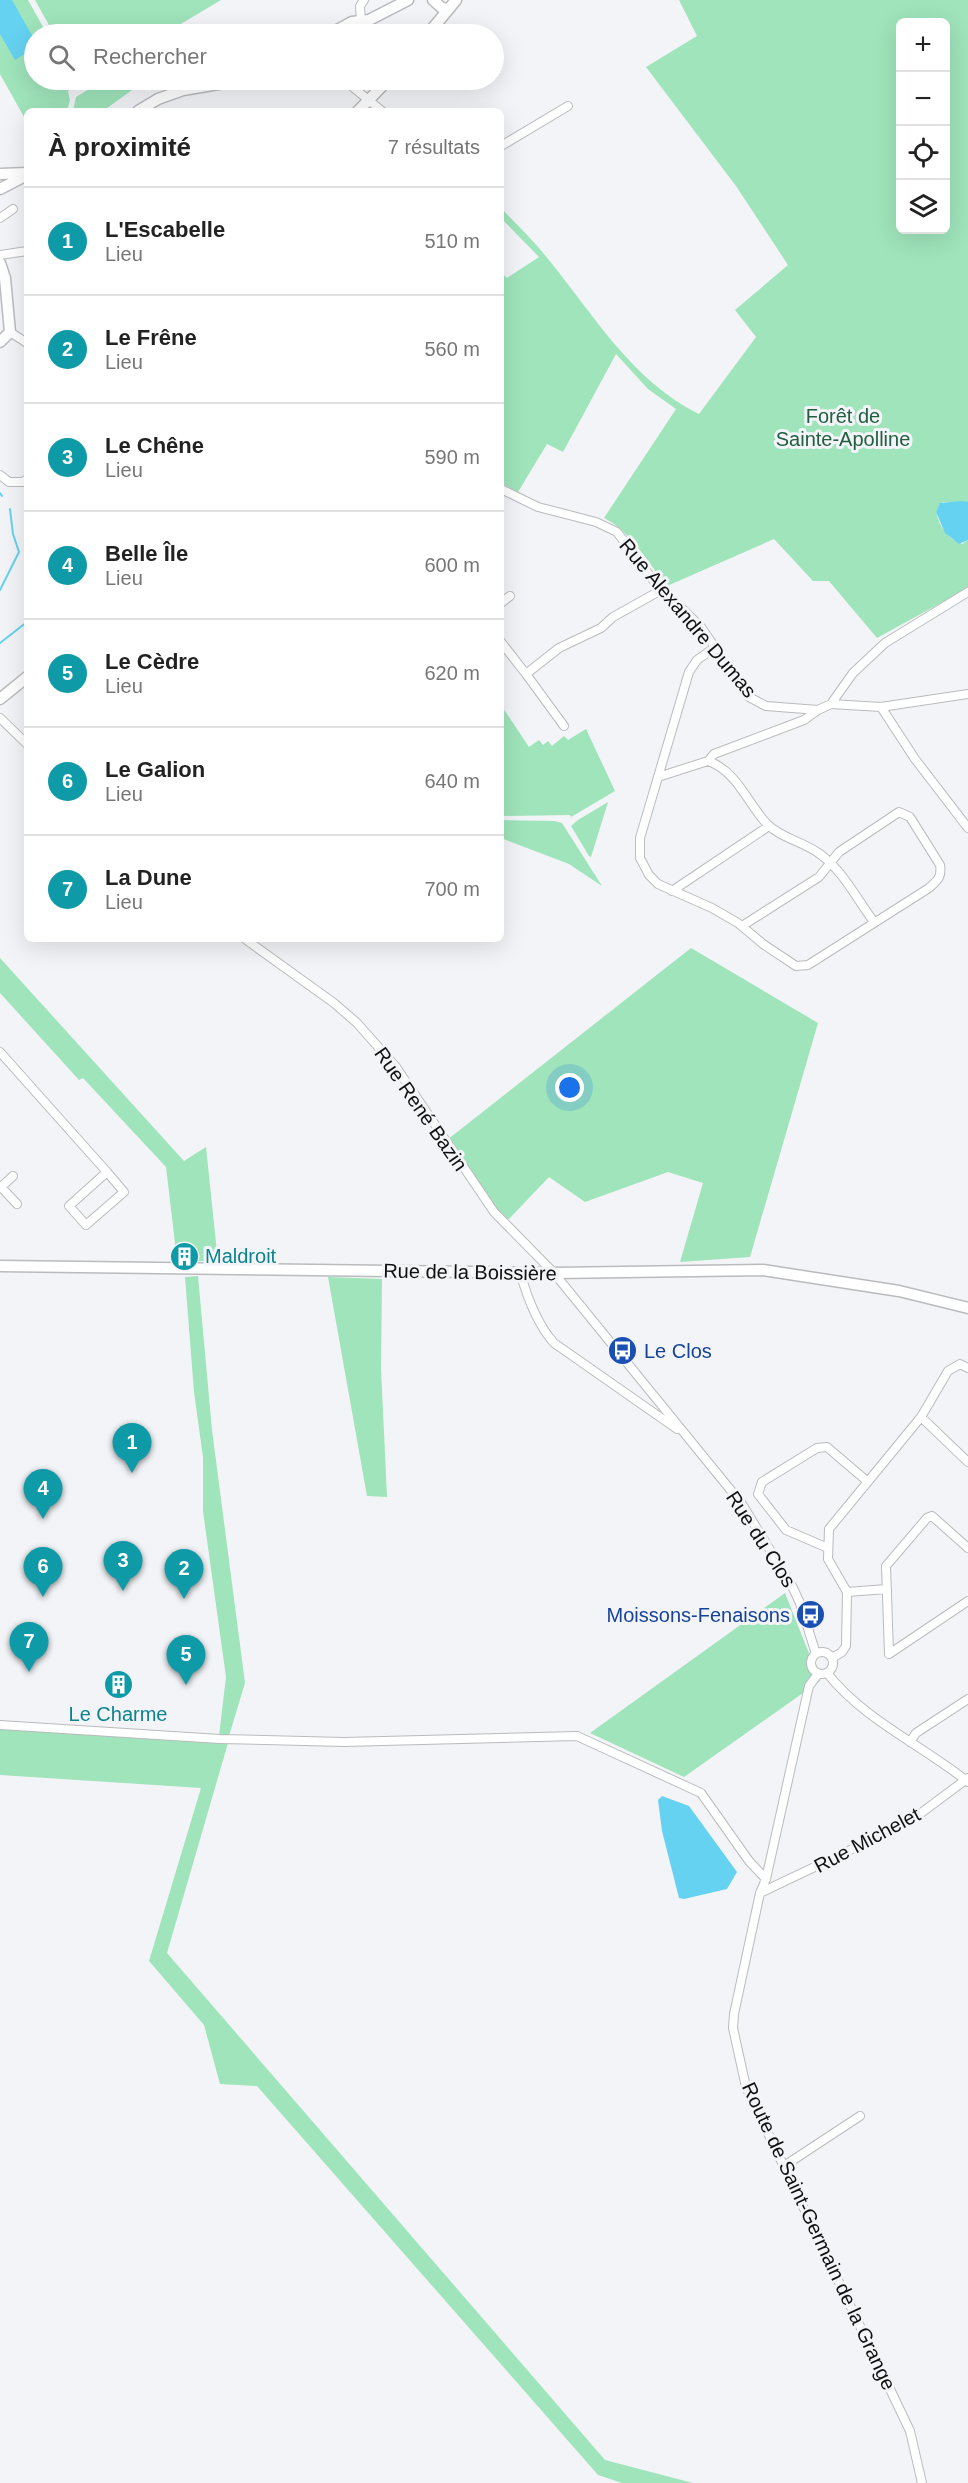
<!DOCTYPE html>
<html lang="fr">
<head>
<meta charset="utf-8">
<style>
	body { margin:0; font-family:Helvetica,sans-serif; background:#f6f6f6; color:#222 }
	.controls { position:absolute; right:18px; top:18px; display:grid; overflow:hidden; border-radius:9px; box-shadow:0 6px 24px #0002 }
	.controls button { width:54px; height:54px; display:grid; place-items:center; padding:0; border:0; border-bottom:2px solid #e0e0e0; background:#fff; color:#222; font:30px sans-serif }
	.you { position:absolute; left:570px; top:1088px; width:21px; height:21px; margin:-15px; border:4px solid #fff; border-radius:50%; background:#1a73e8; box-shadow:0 0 0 9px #1a73e833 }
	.badge { display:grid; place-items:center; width:39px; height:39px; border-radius:50%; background:#0b8043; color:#fff; font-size:20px; font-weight:700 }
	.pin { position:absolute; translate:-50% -50px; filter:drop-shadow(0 2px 3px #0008) }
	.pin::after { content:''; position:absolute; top:32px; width:21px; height:18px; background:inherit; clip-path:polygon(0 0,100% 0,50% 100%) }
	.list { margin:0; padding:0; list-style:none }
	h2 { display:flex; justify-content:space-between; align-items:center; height:78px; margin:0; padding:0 24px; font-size:26px }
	h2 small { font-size:20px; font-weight:400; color:#767676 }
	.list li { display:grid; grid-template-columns:39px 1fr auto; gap:18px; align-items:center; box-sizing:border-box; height:108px; padding:0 24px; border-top:2px solid #e0e0e0 }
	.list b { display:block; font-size:22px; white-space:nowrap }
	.list p { margin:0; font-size:20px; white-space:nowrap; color:#767676 }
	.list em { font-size:20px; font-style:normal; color:#767676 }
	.icon { flex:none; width:33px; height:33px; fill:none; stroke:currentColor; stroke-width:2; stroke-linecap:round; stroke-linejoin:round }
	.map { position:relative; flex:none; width:968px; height:2483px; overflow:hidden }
	.search { position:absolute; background:#fff; box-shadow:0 6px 24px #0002; left:24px; top:24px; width:480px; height:66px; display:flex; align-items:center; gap:15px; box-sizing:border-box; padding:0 21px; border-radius:33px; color:#767676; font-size:22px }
	.panel { position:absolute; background:#fff; box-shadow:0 6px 24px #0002; left:24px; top:108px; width:480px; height:834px; border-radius:9px }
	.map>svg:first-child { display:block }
	.green { fill:#9fe4bb; fill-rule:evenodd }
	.water { fill:#65d2f1 }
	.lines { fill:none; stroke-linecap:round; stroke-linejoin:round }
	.stream { stroke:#65d2f1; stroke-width:2 }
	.street-casing { stroke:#b9bbbd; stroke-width:10 }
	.secondary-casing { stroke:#b9bbbd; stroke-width:13 }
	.street { stroke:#fff; stroke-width:8 }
	.secondary { stroke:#fff; stroke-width:10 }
	.labels { text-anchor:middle; stroke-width:6; stroke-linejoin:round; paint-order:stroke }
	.park-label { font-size:20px; fill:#215f40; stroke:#f3f4f7 }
	.street-label { font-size:20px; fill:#0f0f10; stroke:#f3f4f7 }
	.culture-label { font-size:20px; fill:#0d838f; stroke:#f3f4f7; text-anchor:start }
	.transit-label { font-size:20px; fill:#164399; stroke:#f3f4f7; text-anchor:start }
</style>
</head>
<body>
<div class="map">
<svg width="968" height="2483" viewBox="0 0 968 2483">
	<rect width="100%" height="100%" fill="#f3f4f7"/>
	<path class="green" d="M0,0h28l19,34h-13v46h38l4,6 -8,5 2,9 -3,11h-40v5l-3,1 -24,-43z
		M35,0h186l-57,34h-110z
		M679,0h289v502h-25l-3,2 -4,8c4,15 11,27 26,32l6,-4v48l-91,50 -48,-57h-16l-39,-42 -107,47c-19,-23 -36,-55 -63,-68l72,-109 -28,-20 -32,-35 -53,98 -16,-8 -29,48 -17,-9v-211l6,6 32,-21 -38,-39 3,-7c15,16 31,31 44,48 46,56 84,122 151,155l57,-77 -21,-27 53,-45 -52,-79 -90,-119 51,-31zM900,22h46v208h-46z
		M104,80h42l-43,31h-30l3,-14z
		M501,705l28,42 10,-7 4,5 5,-4 4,5 12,-10 4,4 18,-11 29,62 -44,26 -1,-2 -69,1z
		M608,802l-17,55 -2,-1 -18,-30 7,-6z
		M501,820l53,1 8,2 40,63 -33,-22 -68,-26z
		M691,948l127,75 -68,234 -70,5 23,-79 -35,-11 -83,30 -36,-25 -42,44 -11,-11 -49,-70z
		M0,958l184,203 22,-14 12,115 -41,-2 -11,-93 -83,-89 -4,2 -79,-87z
		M198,1276l14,154 33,253 -16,53h-10l7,-59 -23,-166v-54l-9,-65 -9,-115z
		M328,1277l54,2 -1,89 6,129 -20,-1z
		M785,1593l35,88 -136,96 -94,-44z
		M0,1725l228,18 -61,210 438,507 88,23h-71l-24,-8 -341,-389 -37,-2 -16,-59 -55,-64 52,-173 -201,-13z"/>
	<path class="water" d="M0,0h12l22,39v9l-19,12 -15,-26z
		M961,501l7,1v38l-9,4 -14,-11 -9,-21 4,-9z
		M662,1796l27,10 48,66 -10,17 -43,10 -5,-1 -17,-67 -4,-31z"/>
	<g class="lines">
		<path class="stream" d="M0,493l2,3
			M0,590l19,-38 -6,-18 -3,-25
			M0,643l27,-21"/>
		<defs>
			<path id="street" d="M361,21l-1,-15 4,-6
				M344,80l38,31
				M501,146l67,-40
				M0,218l13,-9
				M0,255l27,-4
				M10,332l17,11
				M0,475l9,7h14l4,-3
				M501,489l37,18 58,15 21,10 36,48 48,47 48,70 17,9 52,4 13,-6 50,3 87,-13
				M501,603l9,-7
				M501,642l25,32
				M714,648l-17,12 -8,12 -49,166v20l9,17 9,9 54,24 26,15 25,21 33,22 12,-1 121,-77c9,-8 13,-11 11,-23l-30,-48 -11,-5 -60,40 -20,25 -77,49
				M831,704l22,-31 32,-30 83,-51
				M881,707l34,52 53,69
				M0,718l27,26
				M564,726l-38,-52 33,-26 42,-20 12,-11 50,-28
				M708,761c29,10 40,43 59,63 14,14 37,18 53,30 24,18 36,44 54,68
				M708,761l6,-7 90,-34 14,-10
				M658,777l50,-16
				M672,891l97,-65
				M245,939l89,64 23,20 39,44 98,145 60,61 188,231 50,82 8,17 16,51
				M0,1052l107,120 17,20 -38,33 -17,-19 38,-34
				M1,1187l16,17
				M0,1188l13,-12
				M520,1272c7,25 17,52 34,71l123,86
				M921,1417l47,45
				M828,1548l-42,-18 -28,-36 4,-12 55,-34 10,-1 41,35
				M968,1548l-36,-32 -5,2 -41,48 3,88 79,-53
				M847,1592l40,-3
				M811 1663a11 11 0 1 1 22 0a11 11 0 1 1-22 0Z
				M832,1658l10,-6 4,-6 1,-54 -19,-33 1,-30 92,-112 27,-46 12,-7 8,4
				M827,1673c37,47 95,72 141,109
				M818,1674l-9,12 -43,193 -6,14 -26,121 -1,14 13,59 164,344 12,52
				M0,1725l220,14 124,3 233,-6 124,57 48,68 17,18
				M910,1742l6,-9 52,-34
				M760,1893l149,-71 59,-44
				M784,2166l76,-50"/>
			<path id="secondary" d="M433,0l9,8 6,1
				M330,34l22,-12 17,-2 39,-20
				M428,34l28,-34
				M138,111l20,-12 25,-9 59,-10
				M358,111l30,-31
				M0,174l27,-1
				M0,189l27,-14
				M0,263l5,15 5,54 -10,10
				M0,699l27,-22
				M0,1266l554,7 209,-3 136,21 69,17"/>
		</defs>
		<use href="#street" class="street-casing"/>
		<use href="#secondary" class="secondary-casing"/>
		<use href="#street" class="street"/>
		<use href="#secondary" class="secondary"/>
	</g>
	<defs>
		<symbol id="building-disc" viewBox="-11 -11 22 22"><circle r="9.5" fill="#0f9aa8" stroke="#f3f4f7"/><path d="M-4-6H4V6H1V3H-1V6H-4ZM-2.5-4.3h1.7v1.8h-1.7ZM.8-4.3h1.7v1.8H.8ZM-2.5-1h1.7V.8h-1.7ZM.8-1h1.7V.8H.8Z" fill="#fff"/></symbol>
		<symbol id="bus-disc" viewBox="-11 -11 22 22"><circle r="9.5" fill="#1a4fb4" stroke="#f3f4f7"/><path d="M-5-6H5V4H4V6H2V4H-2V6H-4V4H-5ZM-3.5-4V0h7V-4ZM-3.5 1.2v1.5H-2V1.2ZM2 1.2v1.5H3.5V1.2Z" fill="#fff"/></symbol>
	</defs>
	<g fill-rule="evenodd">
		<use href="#building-disc" x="168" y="1240" width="33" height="33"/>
		<use href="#bus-disc" x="606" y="1334" width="33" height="33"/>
		<use href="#bus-disc" x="794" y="1598" width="33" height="33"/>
		<use href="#building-disc" x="102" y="1668" width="33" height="33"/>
	</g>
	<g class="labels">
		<g class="park-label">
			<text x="843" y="423">Forêt de<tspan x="843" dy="23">Sainte-Apolline</tspan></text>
		</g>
		<g class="street-label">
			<text transform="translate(688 618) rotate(50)" y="7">Rue Alexandre Dumas</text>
			<text transform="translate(421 1109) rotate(55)" y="7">Rue René Bazin</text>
			<text transform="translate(470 1272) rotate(1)" y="7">Rue de la Boissière</text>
			<text transform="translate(761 1539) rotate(57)" y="7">Rue du Clos</text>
			<text transform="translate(867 1840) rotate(-28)" y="7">Rue Michelet</text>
			<text transform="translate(819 2236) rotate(65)" y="7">Route de Saint-Germain de la Grange</text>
		</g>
		<g class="culture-label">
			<text x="205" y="1263">Maldroit</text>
			<text x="118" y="1721" text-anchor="middle">Le Charme</text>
		</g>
		<g class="transit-label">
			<text x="644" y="1358">Le Clos</text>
			<text x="790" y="1622" text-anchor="end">Moissons-Fenaisons</text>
		</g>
	</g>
</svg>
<div class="controls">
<button>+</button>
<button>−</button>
<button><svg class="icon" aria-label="locate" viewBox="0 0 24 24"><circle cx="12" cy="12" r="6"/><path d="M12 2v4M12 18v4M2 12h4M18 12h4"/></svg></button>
<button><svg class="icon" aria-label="layers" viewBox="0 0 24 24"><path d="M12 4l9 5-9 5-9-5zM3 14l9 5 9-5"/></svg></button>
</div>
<div class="you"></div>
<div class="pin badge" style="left:132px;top:1473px;background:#0f9aa8">1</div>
<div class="pin badge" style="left:184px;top:1599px;background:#0f9aa8">2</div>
<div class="pin badge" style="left:123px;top:1591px;background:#0f9aa8">3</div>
<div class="pin badge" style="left:43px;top:1519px;background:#0f9aa8">4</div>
<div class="pin badge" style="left:186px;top:1685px;background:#0f9aa8">5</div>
<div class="pin badge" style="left:43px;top:1597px;background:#0f9aa8">6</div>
<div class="pin badge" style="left:29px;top:1672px;background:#0f9aa8">7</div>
<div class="search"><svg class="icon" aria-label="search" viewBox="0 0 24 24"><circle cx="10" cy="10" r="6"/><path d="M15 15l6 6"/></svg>Rechercher</div>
<section class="panel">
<h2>À proximité<small>7 résultats</small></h2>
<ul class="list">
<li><span class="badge" style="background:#0f9aa8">1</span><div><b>L'Escabelle</b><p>Lieu</p></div><em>510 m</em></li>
<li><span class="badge" style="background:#0f9aa8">2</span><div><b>Le Frêne</b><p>Lieu</p></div><em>560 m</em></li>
<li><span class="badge" style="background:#0f9aa8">3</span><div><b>Le Chêne</b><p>Lieu</p></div><em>590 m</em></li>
<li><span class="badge" style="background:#0f9aa8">4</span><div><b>Belle Île</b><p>Lieu</p></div><em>600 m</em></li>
<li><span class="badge" style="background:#0f9aa8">5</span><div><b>Le Cèdre</b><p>Lieu</p></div><em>620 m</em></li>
<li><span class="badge" style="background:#0f9aa8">6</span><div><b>Le Galion</b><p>Lieu</p></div><em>640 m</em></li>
<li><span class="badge" style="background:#0f9aa8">7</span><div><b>La Dune</b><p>Lieu</p></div><em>700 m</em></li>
</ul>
</section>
</div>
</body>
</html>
